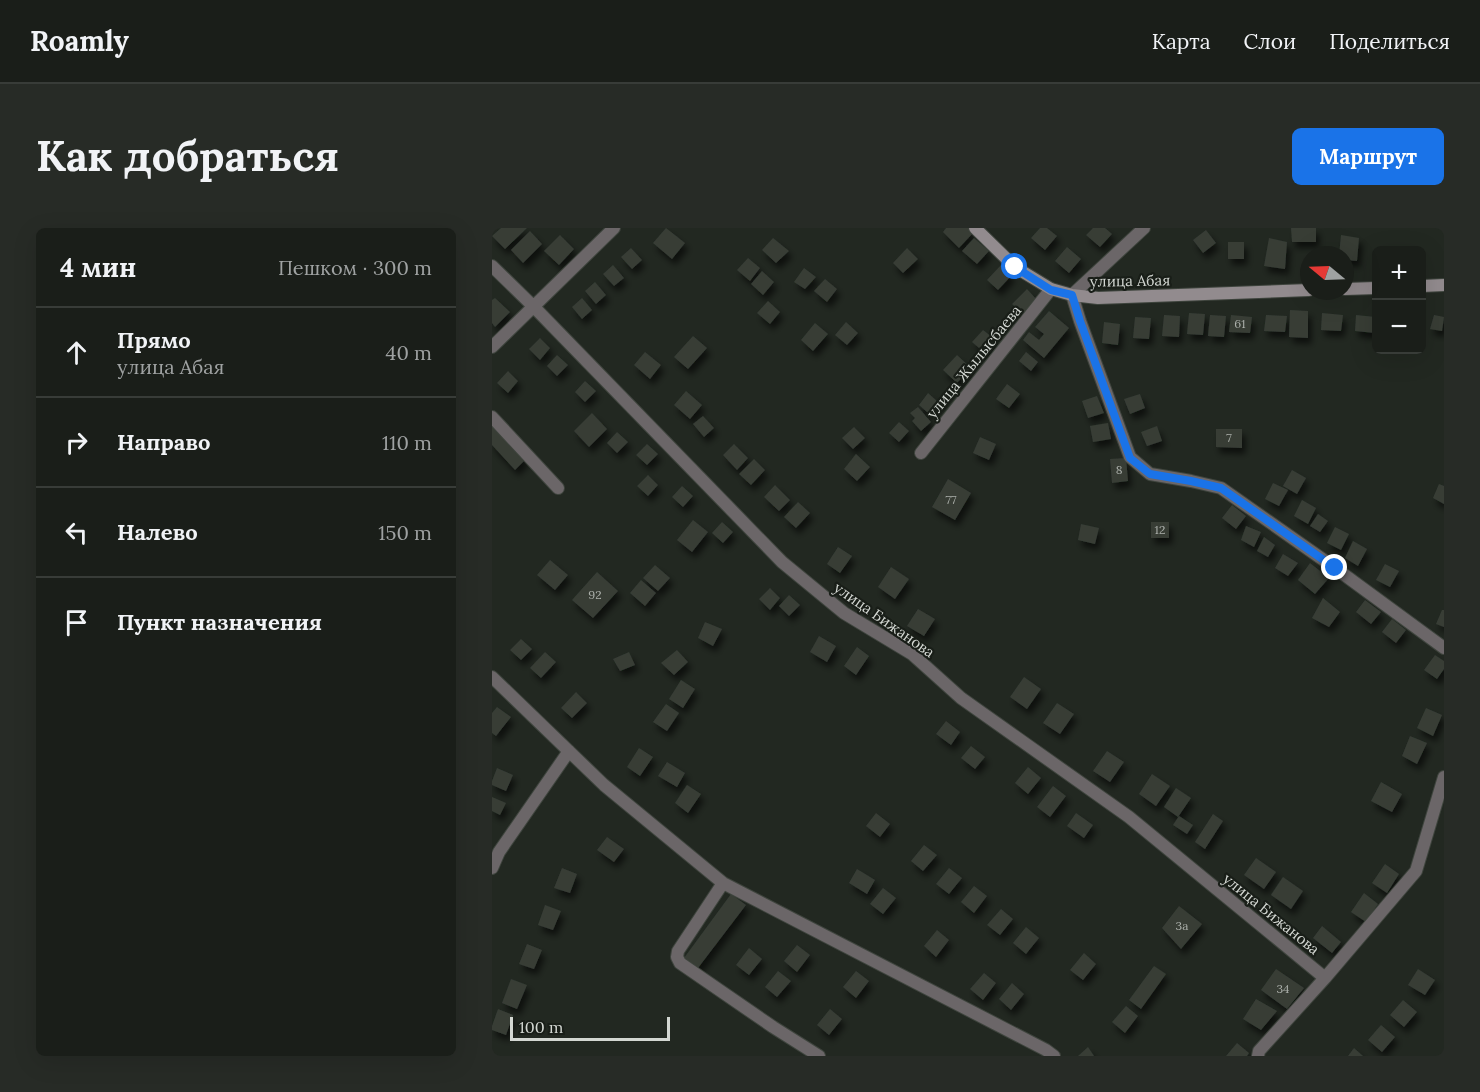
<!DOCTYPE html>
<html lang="ru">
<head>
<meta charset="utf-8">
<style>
	body { margin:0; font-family:Lora,serif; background:#272b26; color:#f1f3f6 }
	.controls { position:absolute; right:18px; top:18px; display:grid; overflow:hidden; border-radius:9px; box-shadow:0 6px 24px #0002 }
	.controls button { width:54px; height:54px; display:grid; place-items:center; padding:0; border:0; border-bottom:2px solid #383c38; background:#1a1e19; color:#f1f3f6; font:30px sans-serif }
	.compass { position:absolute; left:808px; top:18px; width:54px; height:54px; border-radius:50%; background:#1a1e19; box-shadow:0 6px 24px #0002; rotate:289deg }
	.scale { position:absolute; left:18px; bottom:15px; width:160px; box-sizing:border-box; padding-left:6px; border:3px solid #d3d7d2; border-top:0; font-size:16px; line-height:21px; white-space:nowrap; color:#d3d7d2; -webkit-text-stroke:4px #191e18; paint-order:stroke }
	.stop { position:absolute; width:18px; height:18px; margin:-14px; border:4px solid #1a73e8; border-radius:50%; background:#fff }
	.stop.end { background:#1a73e8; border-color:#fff; box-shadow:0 2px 6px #0008 }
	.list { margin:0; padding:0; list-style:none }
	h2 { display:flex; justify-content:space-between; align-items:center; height:78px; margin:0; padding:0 24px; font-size:26px }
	h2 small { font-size:20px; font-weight:400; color:#9fa2a2 }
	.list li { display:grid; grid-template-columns:39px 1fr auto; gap:18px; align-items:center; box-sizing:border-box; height:90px; padding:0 24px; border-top:2px solid #383c38 }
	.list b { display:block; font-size:22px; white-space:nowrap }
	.list p { margin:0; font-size:20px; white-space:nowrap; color:#9fa2a2 }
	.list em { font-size:20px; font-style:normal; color:#9fa2a2 }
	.icon { flex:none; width:33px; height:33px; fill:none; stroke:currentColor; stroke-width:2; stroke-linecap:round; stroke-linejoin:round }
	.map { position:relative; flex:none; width:952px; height:828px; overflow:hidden; border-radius:9px }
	header { display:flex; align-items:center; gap:36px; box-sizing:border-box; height:84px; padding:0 30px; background:#1a1e19; border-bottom:2px solid #383c38 }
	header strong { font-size:28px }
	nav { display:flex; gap:33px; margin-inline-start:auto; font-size:21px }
	.intro { display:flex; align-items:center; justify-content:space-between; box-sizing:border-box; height:144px; padding:0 36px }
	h1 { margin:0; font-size:42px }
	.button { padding:15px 27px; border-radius:9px; background:#1a73e8; color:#fff; font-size:21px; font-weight:700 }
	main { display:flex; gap:36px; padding:0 36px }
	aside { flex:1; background:#1a1e19; border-radius:9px; box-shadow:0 6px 24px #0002 }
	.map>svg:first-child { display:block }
	.building { fill:#373d36; filter:url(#shadow) }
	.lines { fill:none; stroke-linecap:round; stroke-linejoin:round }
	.street-casing { stroke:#3e443d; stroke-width:14 }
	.secondary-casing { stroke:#3e443d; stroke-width:14 }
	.street { stroke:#6b6668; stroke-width:12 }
	.secondary { stroke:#928b8e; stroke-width:12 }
	.route { stroke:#1a73e8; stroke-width:8 }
	.labels { text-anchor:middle; stroke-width:4.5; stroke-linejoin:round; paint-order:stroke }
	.number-label { font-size:12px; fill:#acb0ab }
	.street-label { font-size:15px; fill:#d3d7d2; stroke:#191e18 }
</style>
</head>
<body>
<header>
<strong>Roamly</strong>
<nav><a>Карта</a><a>Слои</a><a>Поделиться</a></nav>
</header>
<div class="intro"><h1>Как добраться</h1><a class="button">Маршрут</a></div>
<main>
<aside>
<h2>4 мин<small>Пешком · 300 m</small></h2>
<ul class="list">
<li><svg class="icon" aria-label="ahead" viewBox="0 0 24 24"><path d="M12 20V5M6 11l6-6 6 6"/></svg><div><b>Прямо</b><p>улица Абая</p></div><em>40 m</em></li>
<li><svg class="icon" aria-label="right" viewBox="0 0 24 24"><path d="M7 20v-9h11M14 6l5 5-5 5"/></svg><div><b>Направо</b></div><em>110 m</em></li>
<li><svg class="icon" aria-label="left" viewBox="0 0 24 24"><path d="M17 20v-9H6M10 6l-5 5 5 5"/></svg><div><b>Налево</b></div><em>150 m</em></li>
<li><svg class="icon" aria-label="arrive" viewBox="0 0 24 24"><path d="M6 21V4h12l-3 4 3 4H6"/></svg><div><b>Пункт назначения</b></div></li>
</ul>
</aside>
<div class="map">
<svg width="952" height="828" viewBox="0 0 952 828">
	<defs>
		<filter id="shadow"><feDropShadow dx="3.5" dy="6" stdDeviation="3" flood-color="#0009"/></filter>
	</defs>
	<rect width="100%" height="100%" fill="#222821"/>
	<path class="building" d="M9,0h26l-22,21 -13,-13z
		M174,0l19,15 -13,16 -19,-16z
		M454,0h22l5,5 -14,15 -16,-16z
		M548,0h7l10,8 -12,14 -14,-12z
		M601,0h12l7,6 -12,13 -14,-12z
		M799,0h25v14h-24z
		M714,2l10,13 -13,10 -10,-13z
		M38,3l12,13 -19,19 -12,-13z
		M68,7l14,14 -15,16 -15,-14z
		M849,7l18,3 -2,23 -12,-1v-5h-6z
		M281,10l16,13 -13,12 -14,-13z
		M482,10l15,13 -12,13 -15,-13z
		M777,10l18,4 -2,27 -21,-3z
		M736,14h16v17h-16z
		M575,19l14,12 -12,14 -14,-12z
		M139,20l11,12 -10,9 -11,-12z
		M415,20l11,11 -15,14 -10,-10z
		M256,30l12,10 -10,13 -13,-11z
		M121,37l11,13 -10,8 -11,-12z
		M509,37l11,10 -14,15 -11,-10z
		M312,40l12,9 -11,12 -11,-7z
		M270,43l12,11 -11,13 -12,-11z
		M333,51l12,10 -10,13 -13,-11z
		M103,54l11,13 -10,9 -11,-13z
		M535,61l10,11 -14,14 -11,-10z
		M3,70l15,14 -15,15 -3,-4v-23z
		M90,70l10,12 -10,9 -10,-12z
		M276,73l12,11 -10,12 -13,-11z
		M798,82l18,1v27l-19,-1z
		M557,83l20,17 -25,30 -21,-18 6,-8 10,8 5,-6 -9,-7z
		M697,85l16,1 -2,21 -16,-1z
		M830,85l21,2 -2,16 -20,-1z
		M672,87l16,1 -1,21 -17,-1z
		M718,87l16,1 -2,21 -16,-1z
		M739,87l21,2 -2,16 -21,-1z
		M774,87l21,1 -2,16 -21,-1z
		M864,87l20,2 -1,16 -20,-2z
		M942,87l10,2 -2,14 -12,-2z
		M643,89l16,1 -2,21 -16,-1z
		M354,94l12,11 -11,12 -12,-10z
		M612,94l16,2 -2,21 -16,-2z
		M323,95l13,11 -15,17 -12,-11z
		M491,102l13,10 -11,13 -13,-11z
		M201,108l14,12 -19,21 -14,-12z
		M48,110l10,10 -10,12 -11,-11z
		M153,124l16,13 -11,14 -16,-14z
		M534,124l12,10 -7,9 -12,-10z
		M65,127l11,10 -11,11 -10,-10z
		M465,127l14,13 -14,15 -14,-13z
		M16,143l10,10 -10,12 -11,-10z
		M93,153l11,10 -11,11 -10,-10z
		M515,156l13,10 -11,14 -13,-9z
		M194,163l16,14 -12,14 -16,-14z
		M436,165l10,9 -10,11 -9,-8z
		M648,166l5,14 -15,6 -6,-15z
		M605,168l7,17 -16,5 -6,-17z
		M426,179l13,15 -10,9 -9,-10 3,-3 -5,-5z
		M100,185l15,16 -18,18 -15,-16z
		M211,188l11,12 -10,9 -11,-13z
		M407,194l10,9 -10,11 -10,-9z
		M0,195l34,36 -11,11 -23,-25z
		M616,195l3,16 -18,3 -3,-16z
		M665,198l5,15 -15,5 -6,-14z
		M362,199l11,11 -12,11 -11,-11z
		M724,201h26v19l-26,-1z
		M125,204l11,10 -11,11 -10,-10z
		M488,209l16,7 -7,16 -16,-7z
		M155,216l11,10 -11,11 -11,-10z
		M242,216l14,14 -11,12 -14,-15z
		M364,226l14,13 -13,14 -13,-12z
		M634,230l2,23 -16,2 -2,-24z
		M262,231l11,11 -14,15 -12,-11z
		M800,242l14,8 -9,16 -14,-8z
		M156,247l10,10 -10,11 -11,-10z
		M456,251l23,14 -16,27 -23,-13z
		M781,255l15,7 -9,16 -14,-7z
		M947,256l5,2v18l-11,-6z
		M283,257l15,15 -11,11 -15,-14z
		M190,258l11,10 -10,11 -11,-10z
		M810,272l14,8 -8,16 -14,-8z
		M306,274l12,11 -14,15 -12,-11z
		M740,277l14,11 -10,13 -14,-11z
		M826,286l10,7 -8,11 -10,-6z
		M201,292l15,12 -16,20 -15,-12z
		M230,294l11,10 -10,11 -11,-10z
		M659,294h18v16h-18z
		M589,296l18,4 -4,16 -17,-4z
		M754,298l15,6 -7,15 -13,-7z
		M843,299l14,7 -8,16 -14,-7z
		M772,309l11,8 -7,12 -11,-6z
		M861,313l14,8 -9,17 -13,-8z
		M346,319l14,9 -12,17 -13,-9z
		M791,326l15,9 -10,13 -13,-8z
		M58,332l18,15 -13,15 -18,-15z
		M818,335l19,15 -14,16 -17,-14z
		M893,336l14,7 -9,16 -14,-7z
		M163,337l15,13 -12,13 -15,-13z
		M399,339l18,12 -14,20 -17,-12z
		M105,344l21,19 -25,27 -21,-18z
		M149,352l15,13 -11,13 -15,-13z
		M278,360l10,10 -10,12 -11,-11z
		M297,367l11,10 -11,11 -10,-10z
		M831,370l17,14 -11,15 -17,-9z
		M873,372l16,12 -10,12 -15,-12z
		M426,381l17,10 -11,17 -17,-10z
		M950,382h2v17l-8,-3z
		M900,391l14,11 -10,13 -14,-11z
		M213,394l17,7 -9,17 -15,-8z
		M327,408l17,10 -9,16 -17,-10z
		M29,411l11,10 -11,11 -11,-10z
		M365,419l12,9 -13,19 -12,-9z
		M185,422l11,12 -14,13 -13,-12z
		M53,424l11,10 -15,16 -11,-10z
		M137,424l6,13 -15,6 -7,-12z
		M943,427l9,6v8l-7,10 -13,-9z
		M532,449l17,12 -14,20 -17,-12z
		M189,452l14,9 -12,19 -14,-9z
		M84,464l11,11 -15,15 -11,-10z
		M565,475l17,11 -14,20 -17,-11z
		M174,476l13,9 -12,18 -14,-9z
		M5,479l14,10 -15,19 -4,-3v-20z
		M934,480l16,7 -9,21 -16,-8z
		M454,493l14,11 -9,13 -15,-11z
		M918,508l17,7 -10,21 -15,-8z
		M479,518l14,11 -10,12 -14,-11z
		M147,520l14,9 -13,19 -13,-9z
		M615,523l17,11 -14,20 -17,-11z
		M175,534l18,11 -8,14 -19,-11z
		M536,539l13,11 -13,16 -13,-11z
		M5,540l16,7 -7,16 -14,-6v-4z
		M660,546l18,12 -14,20 -17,-12z
		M889,554l21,12 -10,18 -21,-11z
		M195,557l14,9 -13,19 -13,-10z
		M561,558l13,10 -16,21 -13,-10z
		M684,560l15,10 -13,19 -14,-10z
		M0,569l14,6 -6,12 -8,-4z
		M384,585l14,11 -10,13 -14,-11z
		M584,585l17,12 -9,13 -17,-12z
		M721,586l10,7 -18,28 -10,-7z
		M687,588l14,9 -6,9 -14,-9z
		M115,609l17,12 -10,13 -17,-12z
		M432,617l13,10 -14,16 -12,-10z
		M764,630l20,14 -12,17 -20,-14z
		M893,636l14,10 -12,19 -15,-10z
		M70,640l15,6 -7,19 -16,-5z
		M457,640l13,10 -13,16 -13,-10z
		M365,641l18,11 -8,14 -18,-11z
		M791,649l20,14 -12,18 -20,-14z
		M482,658l13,10 -13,17 -13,-11z
		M391,660l13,10 -13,16 -13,-10z
		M872,665l14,11 -12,18 -15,-10z
		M239,666l15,11 -48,63 -14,-10z
		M53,677l16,6 -8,19 -15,-5z
		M687,678l23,18 -21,25 -19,-21z
		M509,681l12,10 -13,16 -13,-10z
		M830,698l19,16 -9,11 -19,-15z
		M534,699l13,11 -13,16 -13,-11z
		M445,702l12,10 -13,17 -12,-11z
		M35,716l15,6 -8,19 -15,-5z
		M305,717l13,10 -13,17 -13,-11z
		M257,720l13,11 -13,16 -13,-10z
		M592,725l12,11 -13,16 -13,-10z
		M662,738l12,8 -25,35 -12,-9z
		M784,741l28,19 -17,21 -26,-19z
		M926,741l17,11 -10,15 -17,-10z
		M286,743l13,10 -14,16 -12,-10z
		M364,743l13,10 -13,17 -13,-11z
		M492,745l12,10 -13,17 -13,-11z
		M19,751l16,6 -10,24 -15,-6z
		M520,755l12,11 -13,16 -12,-11z
		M764,771l21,12 -16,19 -18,-11z
		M911,772l14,12 -13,15 -14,-12z
		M634,778l12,10 -13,17 -13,-11z
		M6,781l15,6 -7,20 -14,-5v-4z
		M338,781l12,10 -13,16 -12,-10z
		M889,797l14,12 -13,15 -14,-12z
		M745,815l12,10 -2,3h-21z
		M596,819l6,9h-16z
		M862,820l9,8h-15z"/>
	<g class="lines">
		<defs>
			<path id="street" d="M652,0l-72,67 8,26 50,136 20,17 41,7 30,7 114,80 109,80
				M0,38l42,41 248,255 62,51 68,41 49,44 168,119 196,161
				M0,119l122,-119
				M0,189l66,71
				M429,225l130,-164
				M0,449l112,108 119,98 323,167 8,6
				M0,640l7,-16 70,-101
				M231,655l-45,68 -1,6 3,6 93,64 46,29
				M766,828l1,-5 66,-73 91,-107 28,-94"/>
			<path id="secondary" d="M483,0l40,39 36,22 21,6 26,3 211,-8
				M930,58l22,-1
				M853,61l31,-1"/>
		</defs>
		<use href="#street" class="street-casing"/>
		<use href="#secondary" class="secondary-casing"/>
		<use href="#street" class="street"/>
		<use href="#secondary" class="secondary"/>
	</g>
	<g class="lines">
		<path class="route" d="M523,39l36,23 21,5 8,26 50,137 20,16 41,7 30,7 114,80"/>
	</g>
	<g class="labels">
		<g class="number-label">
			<text x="748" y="100">61</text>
			<text x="737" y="214">7</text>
			<text x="627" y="246">8</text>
			<text x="459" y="276">77</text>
			<text x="668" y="306">12</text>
			<text x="103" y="371">92</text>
			<text x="690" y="702">3а</text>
			<text x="791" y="765">34</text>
		</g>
		<g class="street-label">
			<text transform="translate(638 53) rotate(-1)" y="5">улица Абая</text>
			<text transform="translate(482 134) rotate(-51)" y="5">улица Жылысбаева</text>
			<text transform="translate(392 392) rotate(35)" y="5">улица Бижанова</text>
			<text transform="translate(779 686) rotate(39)" y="5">улица Бижанова</text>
		</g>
	</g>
</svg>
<div class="controls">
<button>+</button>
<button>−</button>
</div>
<svg class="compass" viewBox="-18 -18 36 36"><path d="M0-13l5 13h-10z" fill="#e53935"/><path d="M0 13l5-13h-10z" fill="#9fa2a2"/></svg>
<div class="scale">100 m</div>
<div class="stop" style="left:523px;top:39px"></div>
<div class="stop end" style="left:843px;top:340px"></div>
</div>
</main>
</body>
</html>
